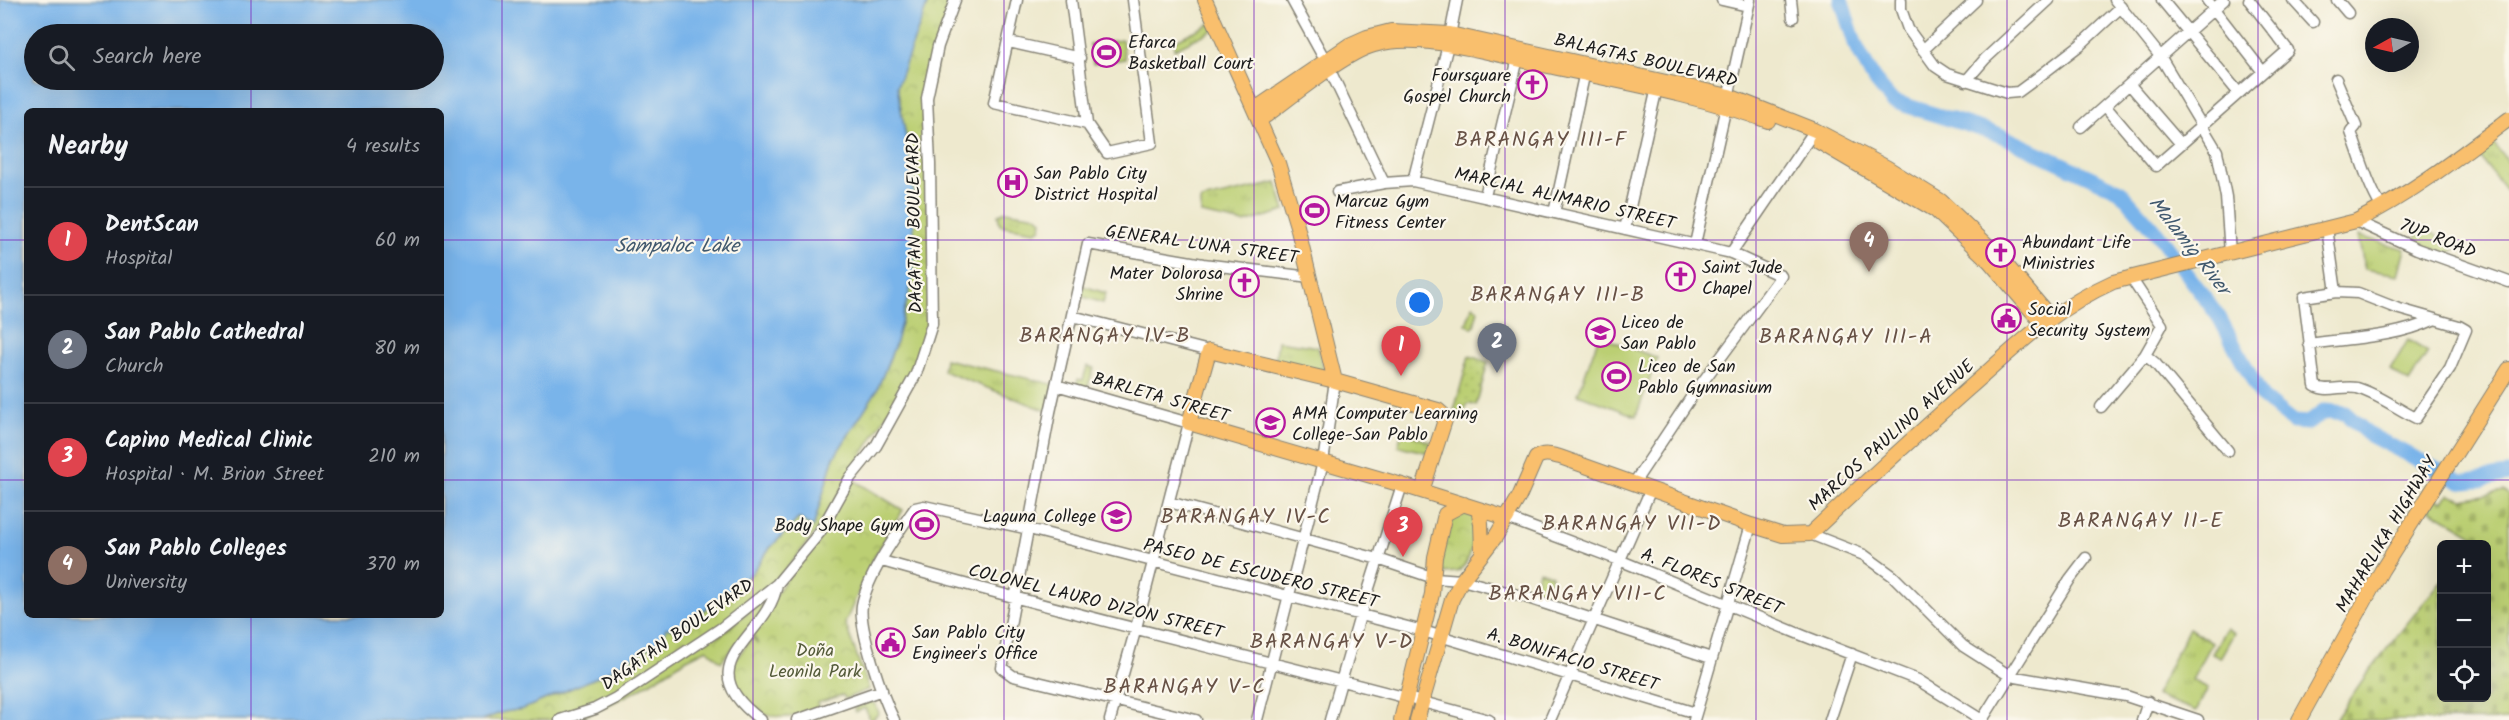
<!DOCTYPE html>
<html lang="en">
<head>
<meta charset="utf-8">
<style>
	body { margin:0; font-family:Kalam,sans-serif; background:#242831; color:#f1f3f6 }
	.controls { position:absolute; right:18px; bottom:18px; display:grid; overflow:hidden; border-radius:9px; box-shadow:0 6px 24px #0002 }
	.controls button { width:54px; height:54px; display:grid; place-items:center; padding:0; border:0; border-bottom:2px solid #363941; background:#171b24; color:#f1f3f6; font:30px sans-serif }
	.compass { position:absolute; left:2365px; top:18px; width:54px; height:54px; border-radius:50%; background:#171b24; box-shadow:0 6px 24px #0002; rotate:262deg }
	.you { position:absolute; left:1420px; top:303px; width:21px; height:21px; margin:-15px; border:4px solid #fff; border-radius:50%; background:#1a73e8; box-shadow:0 0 0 9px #1a73e833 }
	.badge { display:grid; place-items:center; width:39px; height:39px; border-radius:50%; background:#ea580c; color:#fff; font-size:20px; font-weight:700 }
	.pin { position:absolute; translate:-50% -50px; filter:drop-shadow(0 2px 3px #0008) }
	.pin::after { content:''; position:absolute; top:32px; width:21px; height:18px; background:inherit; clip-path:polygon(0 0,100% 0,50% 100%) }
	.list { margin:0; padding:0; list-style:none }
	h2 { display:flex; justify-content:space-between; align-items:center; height:78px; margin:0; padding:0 24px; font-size:26px }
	h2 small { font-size:20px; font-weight:400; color:#9ea1a6 }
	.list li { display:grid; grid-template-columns:39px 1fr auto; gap:18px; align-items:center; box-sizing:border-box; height:108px; padding:0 24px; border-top:2px solid #363941 }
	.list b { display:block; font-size:22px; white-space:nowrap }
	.list p { margin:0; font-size:20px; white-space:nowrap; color:#9ea1a6 }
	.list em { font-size:20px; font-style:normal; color:#9ea1a6 }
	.icon { flex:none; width:33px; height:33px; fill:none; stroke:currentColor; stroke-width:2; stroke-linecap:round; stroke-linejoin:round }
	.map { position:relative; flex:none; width:2509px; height:720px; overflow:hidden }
	.search { position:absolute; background:#171b24; box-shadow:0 6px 24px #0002; left:24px; top:24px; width:420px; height:66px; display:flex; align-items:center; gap:15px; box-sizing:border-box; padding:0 21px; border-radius:33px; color:#9ea1a6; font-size:22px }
	.panel { position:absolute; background:#171b24; box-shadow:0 6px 24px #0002; left:24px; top:108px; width:420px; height:510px; border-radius:9px }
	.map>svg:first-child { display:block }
	.grass { fill:url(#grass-tufts); stroke:#6c7648; stroke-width:1.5 }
	.cemetery { fill:url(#cemetery-stones); stroke:#6c7648; stroke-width:1.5 }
	.park { fill:url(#park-crowns); stroke:#6c7648; stroke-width:1.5 }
	.garden { fill:url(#garden-dots); stroke:#6c7648; stroke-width:1.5 }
	.pitch { fill:#bbcf73; stroke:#6c7648; stroke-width:1.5 }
	.water { fill:#79b4ea; stroke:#4a6883; stroke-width:1.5; fill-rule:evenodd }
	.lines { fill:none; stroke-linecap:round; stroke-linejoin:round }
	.river { stroke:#79b4ea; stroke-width:15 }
	.minor-casing { stroke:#858275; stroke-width:13 }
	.major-casing { stroke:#858275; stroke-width:16 }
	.minor { stroke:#fff; stroke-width:10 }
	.major { stroke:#f9bf6d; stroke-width:14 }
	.grid { fill:none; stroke:#7b2cbf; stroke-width:1.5; stroke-opacity:0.55 }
	.labels { text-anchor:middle; stroke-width:4.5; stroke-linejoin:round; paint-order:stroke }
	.poi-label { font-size:18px; fill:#1c1c1c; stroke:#fbf7ec; text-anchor:start }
	.street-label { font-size:18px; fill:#1c1c1c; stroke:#fbf7ec }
	.park-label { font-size:18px; fill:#545b3a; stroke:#fbf7ec }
	.water-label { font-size:20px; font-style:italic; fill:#41596e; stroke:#fbf7ec }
	.quarter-label { font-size:21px; letter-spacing:1.5px; fill:#675145; stroke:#fbf7ec }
</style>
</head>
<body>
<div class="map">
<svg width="2509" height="720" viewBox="0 0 2509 720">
	<defs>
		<pattern id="grass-tufts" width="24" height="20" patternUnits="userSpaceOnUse" patternTransform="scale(1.5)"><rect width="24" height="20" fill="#bbcf73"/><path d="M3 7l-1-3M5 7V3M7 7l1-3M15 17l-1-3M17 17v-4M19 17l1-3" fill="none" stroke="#a0b163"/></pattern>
		<pattern id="cemetery-stones" width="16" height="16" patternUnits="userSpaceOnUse" patternTransform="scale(1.5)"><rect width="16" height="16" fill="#bbcf73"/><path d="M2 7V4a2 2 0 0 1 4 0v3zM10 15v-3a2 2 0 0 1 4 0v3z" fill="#a0b163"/></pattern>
		<pattern id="park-crowns" width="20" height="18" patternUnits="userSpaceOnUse" patternTransform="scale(1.5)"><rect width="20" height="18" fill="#bbcf73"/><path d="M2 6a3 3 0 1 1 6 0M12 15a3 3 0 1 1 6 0" fill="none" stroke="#a0b163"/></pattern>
		<pattern id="garden-dots" width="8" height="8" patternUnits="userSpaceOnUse" patternTransform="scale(1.5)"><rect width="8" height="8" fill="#bbcf73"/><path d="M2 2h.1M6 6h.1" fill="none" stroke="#a0b163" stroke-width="1.8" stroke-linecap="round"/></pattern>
	</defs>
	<rect width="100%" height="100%" fill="#fbf7ec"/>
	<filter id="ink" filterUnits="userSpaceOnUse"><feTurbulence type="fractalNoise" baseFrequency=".0167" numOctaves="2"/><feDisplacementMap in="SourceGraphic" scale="12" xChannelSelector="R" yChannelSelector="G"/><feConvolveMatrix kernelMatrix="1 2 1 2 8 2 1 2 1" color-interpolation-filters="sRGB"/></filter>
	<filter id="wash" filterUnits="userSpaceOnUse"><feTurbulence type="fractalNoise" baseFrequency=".008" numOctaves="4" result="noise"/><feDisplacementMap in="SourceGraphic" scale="24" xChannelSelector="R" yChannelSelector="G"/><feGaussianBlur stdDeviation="1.35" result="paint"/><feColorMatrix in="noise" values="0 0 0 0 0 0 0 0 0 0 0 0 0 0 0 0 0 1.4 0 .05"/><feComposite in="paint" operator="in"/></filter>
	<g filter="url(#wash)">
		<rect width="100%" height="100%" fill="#eee9ce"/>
		<path class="grass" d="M1211,23l3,7 -40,19v-8z
			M2492,141l17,22v31l-33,-41z
			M1277,183l8,28 -41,12 -43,-9v-14z
			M1005,211l32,5 5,4 -1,8 -6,3 -35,-6 -2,-10z
			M2425,227l30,22 -7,6 -35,-14z
			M2358,236l47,13 -7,26 -33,-6z
			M1083,286l23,7 -3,10 -23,-7z
			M1473,306l5,4 -4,16 -2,2 -6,-4z
			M1278,341l40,6 6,25 -49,-8z
			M945,359l111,26 -6,27 -107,-41z
			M1087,366l7,2 -7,21 -11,-4 2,-6 5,1z
			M1402,432l31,11 -3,10 -32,-7z
			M1539,571l13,4 -8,23 -12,-4z
			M2189,628l23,15 -20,37 16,8 -12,23 -41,-16z
			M870,701l5,3 4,9 -7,7h-2l-5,-12 -9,4 -2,-4z"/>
		<path class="cemetery" d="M2504,491l5,4v225h-174l31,-45 75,-94 1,117h44v-154h-17l6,-8 -49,-29 8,-9 8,3 7,-7 14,5z"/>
		<path class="park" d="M929,0h25l-27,98 5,226 -39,91 -5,-3 -71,118 -28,36 -72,73 42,-37 5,8 -43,52 -14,-13 -20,10 -49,31 -61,30h-96l23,-8 19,-3 79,-34 53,-31 8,-8 3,-8 9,1 22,-13 55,-43 17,-24 30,-31 14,10 20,-69 44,-69 18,-45 19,-70 -1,-97 -16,-92z
			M850,478l53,32 -29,47 -29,66 24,66 -24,10 -2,-4 -26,8 2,7c-26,10 -54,10 -75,-5 -8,-8 -11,-25 -15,-36l23,-32 6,7 -7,-14 64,-92z
			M1465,510l8,4c3,17 0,49 -16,58l-13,1 -6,-8 10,-48z"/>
		<path class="garden" d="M1469,356l19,6 -12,44 -6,-2 -4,1 -3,9 -9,-3z"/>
		<path class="pitch" d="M1122,40l3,19 -32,5 -3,-20z
			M1599,336l58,22 -21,58 -58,-22z
			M2408,340l20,12 -19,30 -19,-12z
			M2226,628l8,5 -14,25 -8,-4z"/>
		<path class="water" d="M0,0h929l-32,86 16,92 1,97 -19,70 -18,45 -44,69 -20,69 -14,-10 -30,31 -17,24 -65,50 -12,6 -9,-1 -3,8 -8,8 -53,31 -79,34 -19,3 -23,8h-481zM34,34h400v46h-400zM27,111h414v504h-414z"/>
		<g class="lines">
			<path class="river" d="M1841,0l15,46 17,32 19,23 108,34 120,56 37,42 62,84 43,80 31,25 15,1 17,-12 20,2 23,21 93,48c16,1 32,-6 48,-8"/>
		</g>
	</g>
	<g filter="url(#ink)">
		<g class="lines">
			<defs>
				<path id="minor" d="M1017,0l-23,103 93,21
					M1071,0l16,124 20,29 45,-10 -19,-143
					M1292,0l33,60 59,123
					M1722,0l26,6
					M1791,0l2,18
					M1901,0v9l7,20 27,37 12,8 60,19 11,-1 19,-14 43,-33 41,-38
					M2115,0l45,56 57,95 9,46 4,56
					M2162,0l76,92
					M2207,0l56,72
					M2293,0l20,22
					M2337,0l11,13
					M1009,42l71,16
					M1923,50l53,-50
					M2336,79l20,47 -5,6c9,25 17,53 31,76
					M1966,81l19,-22 64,-59
					M2130,85l51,59
					M2106,107l50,59 132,-116 -39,-50
					M2081,127l143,-127
					M1413,181l35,-136 9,-45
					M1337,192l47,-9 29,-2 301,68 17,4 50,23 -91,123 -56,84
					M1485,196l34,-142
					M1554,213l32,-146
					M2356,221l61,28 92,33
					M2327,228l9,64
					M1625,229l33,-146
					M1695,244l55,-244
					M1731,253l84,-123
					M2131,278l31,47 -17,30 10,8 73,88
					M2336,292l22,1 38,15 63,18 7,4 -16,38 -34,50c-19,-9 -38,-24 -59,-30 -14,-3 -30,5 -42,-2l-11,-89z
					M1072,316l137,35
					M2309,344c42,-6 85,-6 124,-24
					M1056,385l133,38 -53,205 -26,92
					M2101,407l44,-52
					M1169,502l209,57 56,19 28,2 63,17 186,61
					M1507,518l112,42 185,76 114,44 64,40
					M1810,534l54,21 29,21 70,70 47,30 116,20 72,24
					M882,561c201,58 405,103 607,159
					M560,720l35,-11 21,-11 104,-69 57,-45 43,-52 30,-54 26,-32 40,-72 16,-50 -2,-160 -3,-66 11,-52 17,-46
					M761,720c-78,-58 8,-81 16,-136
					M797,720l85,-30
					M894,720c-11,-22 -36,-92 -32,-115 6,-31 35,-71 53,-97l9,-2 105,23 394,102 273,82
					M1196,720l-183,-44 -11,-8 48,-256 38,-168 115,20 107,13
					M1257,720l66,-258 12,-81
					M1330,720l30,-104 42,-131
					M1550,720l101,-231
					M1694,720l57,-195
					M1830,720l22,-66
					M1982,720l88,-141 16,-21
					M2142,720l6,-18"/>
				<path id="major" d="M1205,0l73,163 19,63 38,155
					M1255,109l94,-64 18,-8 24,-6 59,3 279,62 86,34 71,37 55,34 56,53 53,63
					M1260,120c28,-20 84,-67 114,-75 48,-14 125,11 174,21 74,16 150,29 220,55
					M1819,142l116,68 55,52 52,61
					M1422,491l24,-74 -8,-7 -103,-29 -126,-30 -20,72 213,62 105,33
					M1478,509l3,14 1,28
					M1401,720l31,-126 3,-37 10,-43 19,-10
					M1417,720l35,-121 10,-19 34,-44 23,-39 17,-39c8,-6 15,-3 24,-1l191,68 32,10 27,-1c52,-49 104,-97 158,-145 48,-42 85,-80 145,-107l243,-61c55,-27 104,-65 153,-102
					M2299,720l83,-150 127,-201"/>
			</defs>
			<use href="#minor" class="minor-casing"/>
			<use href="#major" class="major-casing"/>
			<use href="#minor" class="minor"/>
			<use href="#major" class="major"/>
		</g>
	</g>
	<path class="grid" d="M251,0v34M502,0v720M753,0v720M1004,0v720M1254,0v720M1505,0v720M1756,0v720M2007,0v720M2258,0v720M251,80v31M0,240h27M441,240h2068M0,480h27M441,480h2068M251,615v105"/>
	<defs>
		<symbol id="stadium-ring" viewBox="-11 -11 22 22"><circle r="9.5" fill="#fbf7ec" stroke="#b5179e" stroke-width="1.5"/><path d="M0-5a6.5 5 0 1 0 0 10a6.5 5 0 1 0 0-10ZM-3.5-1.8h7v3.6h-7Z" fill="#b5179e"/></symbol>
		<symbol id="church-ring" viewBox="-11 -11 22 22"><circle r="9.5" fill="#fbf7ec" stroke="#b5179e" stroke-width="1.5"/><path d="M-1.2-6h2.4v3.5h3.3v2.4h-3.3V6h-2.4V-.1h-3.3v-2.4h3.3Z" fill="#b5179e"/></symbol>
		<symbol id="hospital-ring" viewBox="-11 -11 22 22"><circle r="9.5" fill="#fbf7ec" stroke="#b5179e" stroke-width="1.5"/><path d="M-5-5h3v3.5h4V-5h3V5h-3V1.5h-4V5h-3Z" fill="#b5179e"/></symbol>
		<symbol id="civic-ring" viewBox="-11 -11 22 22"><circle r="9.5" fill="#fbf7ec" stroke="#b5179e" stroke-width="1.5"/><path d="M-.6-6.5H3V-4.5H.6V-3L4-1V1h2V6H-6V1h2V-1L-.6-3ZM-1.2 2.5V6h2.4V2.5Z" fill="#b5179e"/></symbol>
		<symbol id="school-ring" viewBox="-11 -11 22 22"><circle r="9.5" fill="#fbf7ec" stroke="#b5179e" stroke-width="1.5"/><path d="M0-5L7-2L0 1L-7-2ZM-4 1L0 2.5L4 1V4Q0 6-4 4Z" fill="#b5179e"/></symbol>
		<symbol id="university-ring" viewBox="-11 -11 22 22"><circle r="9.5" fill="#fbf7ec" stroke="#b5179e" stroke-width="1.5"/><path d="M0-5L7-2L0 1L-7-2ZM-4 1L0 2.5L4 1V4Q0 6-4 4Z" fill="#b5179e"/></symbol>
	</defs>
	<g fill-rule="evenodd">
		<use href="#stadium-ring" x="1090" y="36" width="33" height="33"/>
		<use href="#church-ring" x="1516" y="68" width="33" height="33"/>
		<use href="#hospital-ring" x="996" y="166" width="33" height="33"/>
		<use href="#stadium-ring" x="1298" y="194" width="33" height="33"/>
		<use href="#church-ring" x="1984" y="236" width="33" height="33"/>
		<use href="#church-ring" x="1664" y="260" width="33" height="33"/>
		<use href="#church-ring" x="1228" y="266" width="33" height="33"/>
		<use href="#civic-ring" x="1990" y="302" width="33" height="33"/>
		<use href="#school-ring" x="1584" y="316" width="33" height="33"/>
		<use href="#stadium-ring" x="1600" y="360" width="33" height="33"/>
		<use href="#university-ring" x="1254" y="406" width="33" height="33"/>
		<use href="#university-ring" x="1100" y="500" width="33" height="33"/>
		<use href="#stadium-ring" x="908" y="508" width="33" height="33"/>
		<use href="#civic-ring" x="874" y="626" width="33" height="33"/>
	</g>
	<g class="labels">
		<g class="poi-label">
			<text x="1128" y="48">Efarca<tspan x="1128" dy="21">Basketball Court</tspan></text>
			<text x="1511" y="81" text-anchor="end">Foursquare<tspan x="1511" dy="21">Gospel Church</tspan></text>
			<text x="1034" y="179">San Pablo City<tspan x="1034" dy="21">District Hospital</tspan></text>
			<text x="1335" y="207">Marcuz Gym<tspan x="1335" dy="21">Fitness Center</tspan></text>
			<text x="2022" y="248">Abundant Life<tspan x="2022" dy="21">Ministries</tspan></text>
			<text x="1702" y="273">Saint Jude<tspan x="1702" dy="21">Chapel</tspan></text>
			<text x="1223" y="279" text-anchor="end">Mater Dolorosa<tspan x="1223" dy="21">Shrine</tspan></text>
			<text x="2028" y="315">Social<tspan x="2028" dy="21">Security System</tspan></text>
			<text x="1621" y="328">Liceo de<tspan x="1621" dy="21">San Pablo</tspan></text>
			<text x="1638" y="372">Liceo de San<tspan x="1638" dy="21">Pablo Gymnasium</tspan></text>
			<text x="1292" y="419">AMA Computer Learning<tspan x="1292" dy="21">College-San Pablo</tspan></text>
			<text x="1096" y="522" text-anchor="end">Laguna College</text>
			<text x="904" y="531" text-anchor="end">Body Shape Gym</text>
			<text x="912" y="638">San Pablo City<tspan x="912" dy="21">Engineer's Office</tspan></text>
		</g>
		<g class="street-label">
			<text transform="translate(1646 60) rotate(13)" y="6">BALAGTAS BOULEVARD</text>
			<text transform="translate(1565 198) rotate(13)" y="6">MARCIAL ALIMARIO STREET</text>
			<text transform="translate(914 223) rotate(-91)" y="6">DAGATAN BOULEVARD</text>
			<text transform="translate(2438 238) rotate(21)" y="6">7UP ROAD</text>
			<text transform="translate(1202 244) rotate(8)" y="6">GENERAL LUNA STREET</text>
			<text transform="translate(1161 397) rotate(16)" y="6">BARLETA STREET</text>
			<text transform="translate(1891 435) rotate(-42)" y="6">MARCOS PAULINO AVENUE</text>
			<text transform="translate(2386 534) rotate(-59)" y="6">MAHARLIKA HIGHWAY</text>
			<text transform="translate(1261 573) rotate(14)" y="6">PASEO DE ESCUDERO STREET</text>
			<text transform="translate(1712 581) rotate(22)" y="6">A. FLORES STREET</text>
			<text transform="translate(1096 601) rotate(14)" y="6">COLONEL LAURO DIZON STREET</text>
			<text transform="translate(677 634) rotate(-35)" y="6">DAGATAN BOULEVARD</text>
			<text transform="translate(1573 659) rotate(17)" y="6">A. BONIFACIO STREET</text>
		</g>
		<g class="park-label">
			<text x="815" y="656">Doña<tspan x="815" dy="21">Leonila Park</tspan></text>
		</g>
		<g class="water-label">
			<text x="677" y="252">Sampaloc Lake</text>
			<text transform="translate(2190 245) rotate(52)" y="7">Malamig River</text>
		</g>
		<g class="quarter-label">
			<text x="1541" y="146">BARANGAY III-F</text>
			<text x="1558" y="301">BARANGAY III-B</text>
			<text x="1105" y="342">BARANGAY IV-B</text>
			<text x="1846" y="343">BARANGAY III-A</text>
			<text x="1246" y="523">BARANGAY IV-C</text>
			<text x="2141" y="527">BARANGAY II-E</text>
			<text x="1632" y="530">BARANGAY VII-D</text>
			<text x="1578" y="600">BARANGAY VII-C</text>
			<text x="1332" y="648">BARANGAY V-D</text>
			<text x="1185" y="693">BARANGAY V-C</text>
		</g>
	</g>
</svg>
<div class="controls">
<button>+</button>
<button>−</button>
<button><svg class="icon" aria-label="locate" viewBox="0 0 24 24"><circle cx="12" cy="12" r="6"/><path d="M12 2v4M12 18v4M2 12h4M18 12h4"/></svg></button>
</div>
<svg class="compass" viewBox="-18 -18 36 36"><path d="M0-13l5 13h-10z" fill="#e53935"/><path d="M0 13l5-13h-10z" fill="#9ea1a6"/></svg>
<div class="you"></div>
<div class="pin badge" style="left:1401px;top:376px;background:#e0444e">1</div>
<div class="pin badge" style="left:1497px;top:373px;background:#6b7280">2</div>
<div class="pin badge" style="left:1403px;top:557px;background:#e0444e">3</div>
<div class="pin badge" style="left:1869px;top:272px;background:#8d6e63">4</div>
<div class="search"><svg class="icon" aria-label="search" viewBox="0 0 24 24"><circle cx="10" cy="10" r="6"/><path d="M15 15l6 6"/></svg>Search here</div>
<section class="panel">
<h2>Nearby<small>4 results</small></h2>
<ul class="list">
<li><span class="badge" style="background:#e0444e">1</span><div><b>DentScan</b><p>Hospital</p></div><em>60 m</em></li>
<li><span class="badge" style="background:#6b7280">2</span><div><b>San Pablo Cathedral</b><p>Church</p></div><em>80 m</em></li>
<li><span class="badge" style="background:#e0444e">3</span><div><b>Capino Medical Clinic</b><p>Hospital · M. Brion Street</p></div><em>210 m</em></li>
<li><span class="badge" style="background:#8d6e63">4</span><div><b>San Pablo Colleges</b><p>University</p></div><em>370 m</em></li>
</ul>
</section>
</div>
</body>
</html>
